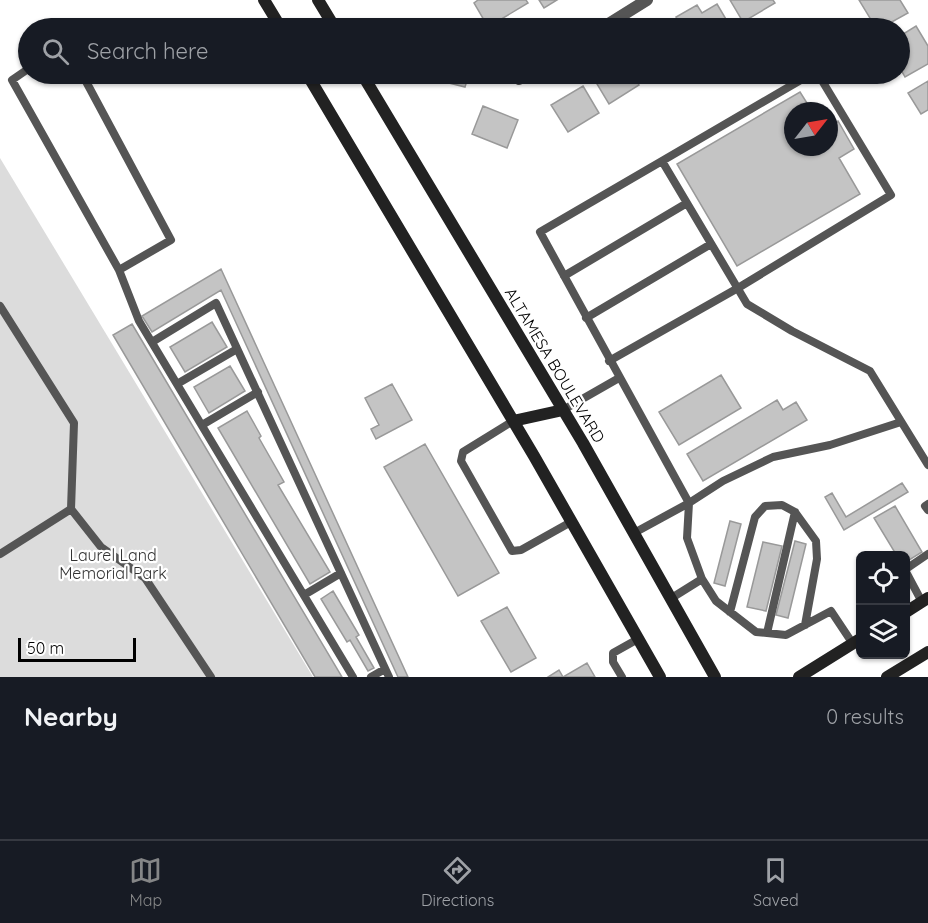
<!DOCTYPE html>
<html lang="en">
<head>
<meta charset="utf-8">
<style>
	body { margin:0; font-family:Quicksand,sans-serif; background:#242831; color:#f1f3f6 }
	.controls { position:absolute; right:18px; bottom:18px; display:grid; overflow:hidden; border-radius:9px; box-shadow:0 2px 4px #0004 }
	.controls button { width:54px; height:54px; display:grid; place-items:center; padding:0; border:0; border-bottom:2px solid #363941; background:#171b24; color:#f1f3f6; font:30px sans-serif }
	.compass { position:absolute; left:784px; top:102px; width:54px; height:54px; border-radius:50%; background:#171b24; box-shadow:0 2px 4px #0004; rotate:59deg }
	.scale { position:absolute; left:18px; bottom:15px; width:118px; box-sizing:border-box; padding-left:6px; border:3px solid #000; border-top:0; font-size:16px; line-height:21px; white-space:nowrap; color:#000; -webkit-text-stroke:4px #fff; paint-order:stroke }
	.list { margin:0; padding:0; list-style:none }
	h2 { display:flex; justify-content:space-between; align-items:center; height:78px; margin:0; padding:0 24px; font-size:26px }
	h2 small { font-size:20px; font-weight:400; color:#9ea1a6 }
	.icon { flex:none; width:33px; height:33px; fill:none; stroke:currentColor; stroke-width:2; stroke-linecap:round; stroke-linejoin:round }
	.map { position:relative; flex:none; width:928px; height:677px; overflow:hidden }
	.search { position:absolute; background:#171b24; box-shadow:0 2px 4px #0004; left:18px; right:18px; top:18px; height:66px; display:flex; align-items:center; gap:15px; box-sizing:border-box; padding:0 21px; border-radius:33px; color:#9ea1a6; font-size:22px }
	.sheet { height:162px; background:#171b24 }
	nav { display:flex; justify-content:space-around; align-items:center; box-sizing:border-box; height:84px; border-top:2px solid #363941; background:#171b24; font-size:16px; color:#9ea1a6 }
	nav a { display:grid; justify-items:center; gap:3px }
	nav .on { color:#858687 }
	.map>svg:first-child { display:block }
	.green { fill:#dcdcdc }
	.building { fill:#c4c4c4; stroke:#999; stroke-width:1.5 }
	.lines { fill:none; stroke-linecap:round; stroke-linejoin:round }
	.service { stroke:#555; stroke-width:8 }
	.minor { stroke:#555; stroke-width:12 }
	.secondary { stroke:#222; stroke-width:12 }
	.labels { text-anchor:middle; stroke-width:4.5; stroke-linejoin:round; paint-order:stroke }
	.street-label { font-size:16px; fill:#000; stroke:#fff }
	.park-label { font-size:16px; fill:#333; stroke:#fff }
</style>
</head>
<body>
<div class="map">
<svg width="928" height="677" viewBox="0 0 928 677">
	<rect width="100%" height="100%" fill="#fff"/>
	<path class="green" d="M0,158l313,519h-313z"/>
	<path class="building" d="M478,0h48l2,3 -40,24 -14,-24z
		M539,0h18l-13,8z
		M730,0h43l2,3 -32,19z
		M859,0h41l8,13 -27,15h-5z
		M717,4l13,22 -4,2h-43l-7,-11 21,-12 5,8z
		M669,21l5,7h-16z
		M916,26l12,20v18l-23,13 -5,-9v-32z
		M430,74h39l-4,13 -36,-9z
		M591,74h41l7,11 -30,19z
		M928,81v29l-7,4 -13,-21z
		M583,86l16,27 -31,19 -17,-27z
		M800,92l12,19h-19v36h36v-21l9,-5 16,28 -15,9 21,36 -123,72 -60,-102z
		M483,106l35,14 -11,28 -35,-14z
		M221,269l187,408h-10l-177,-387 -69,42 -10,-16z
		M212,322l15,25 -42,25 -15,-25z
		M132,324l210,353h-27l-202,-342z
		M230,366l15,25 -36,22 -15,-26z
		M721,375l20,33 -62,37 -20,-33z
		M392,384l20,36 -36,19 -5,-10 8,-4 -14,-27z
		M777,400l6,10 13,-8 11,18 -104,61 -16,-27z
		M247,411l14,25 -2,2 25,44 -6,3 52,87 -20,12 -92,-156z
		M425,444l74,129 -41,23 -74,-129z
		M902,483l6,9 -64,38 -19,-33 7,-4 14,24z
		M895,506l27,46 -16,10v-6h-9l-23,-38z
		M730,521l11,3 -16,62 -11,-3z
		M795,541l11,3 -18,74 -12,-3z
		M763,542l19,4 -16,65 -19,-4z
		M333,591l26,44 -3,2 18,31 -6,3 -18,-31 -3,2 -26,-43z
		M507,607l29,51 -25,14 -30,-51z
		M587,663l8,14h-32z
		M559,670l4,7h-15z"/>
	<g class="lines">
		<path class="service" d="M28,69l-16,11 107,190 20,51 214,356
			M82,74l89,166 -52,30
			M662,161l149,-87
			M564,276l123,-73
			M0,306l74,117 -3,86 30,38 44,31 66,99
			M586,318l125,-74
			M152,342l64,-39 173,374
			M609,361l129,-73 153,-93 -73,-121
			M177,384l60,-35
			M563,410l56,-32
			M513,421l-50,31 -2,9 51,90 9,-1 50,-28
			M202,425l56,-33
			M928,504l-3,2 3,4
			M634,533l55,-30 34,-22 50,-24 57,-12 71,-23
			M0,554l71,-45
			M906,569l22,-15
			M906,572l16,30
			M304,595l37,-22
			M670,599l32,-20
			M730,612l25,-95 10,-11 17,-1 13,7 21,29 1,18 -12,66
			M767,633l28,-121
			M853,644l-22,-33 -45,24 -30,-3 -40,-31 -14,-22 -15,-41 2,-35 -149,-271 122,-71 85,143 45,27 78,40 58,94
			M371,677l14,-8
			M622,677l-9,-15v-9l25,-14"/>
		<path class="minor" d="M602,28l45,-28
			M519,79l10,-5"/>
		<path class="secondary" d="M264,0l17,28
			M318,0l17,28
			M307,74l227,382 126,221
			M362,74l221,369 132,234
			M513,421l50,-11
			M906,612l22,-14
			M799,677l61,-38
			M887,677l41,-25"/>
	</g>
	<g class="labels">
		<g class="street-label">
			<text transform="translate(555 365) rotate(59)" y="6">ALTAMESA BOULEVARD</text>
		</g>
		<g class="park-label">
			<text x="113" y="561">Laurel Land<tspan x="113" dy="18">Memorial Park</tspan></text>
		</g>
	</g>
</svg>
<div class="controls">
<button><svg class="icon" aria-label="locate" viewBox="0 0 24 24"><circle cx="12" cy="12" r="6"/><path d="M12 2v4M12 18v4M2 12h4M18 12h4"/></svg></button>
<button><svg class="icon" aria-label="layers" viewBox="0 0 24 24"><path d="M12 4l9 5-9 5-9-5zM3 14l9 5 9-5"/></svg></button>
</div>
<svg class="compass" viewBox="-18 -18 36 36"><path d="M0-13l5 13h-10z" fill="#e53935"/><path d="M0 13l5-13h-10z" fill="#9ea1a6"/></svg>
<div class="scale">50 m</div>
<div class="search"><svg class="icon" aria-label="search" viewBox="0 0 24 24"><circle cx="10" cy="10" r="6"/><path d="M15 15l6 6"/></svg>Search here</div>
</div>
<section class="sheet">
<h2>Nearby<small>0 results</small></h2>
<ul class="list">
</ul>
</section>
<nav>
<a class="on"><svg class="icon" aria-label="map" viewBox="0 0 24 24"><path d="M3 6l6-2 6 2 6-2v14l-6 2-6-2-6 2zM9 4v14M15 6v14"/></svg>Map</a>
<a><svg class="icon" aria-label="directions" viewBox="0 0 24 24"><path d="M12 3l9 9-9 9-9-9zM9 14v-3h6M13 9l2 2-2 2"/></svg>Directions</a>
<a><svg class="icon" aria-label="saved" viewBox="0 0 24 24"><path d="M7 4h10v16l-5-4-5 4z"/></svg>Saved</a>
</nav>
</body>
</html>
